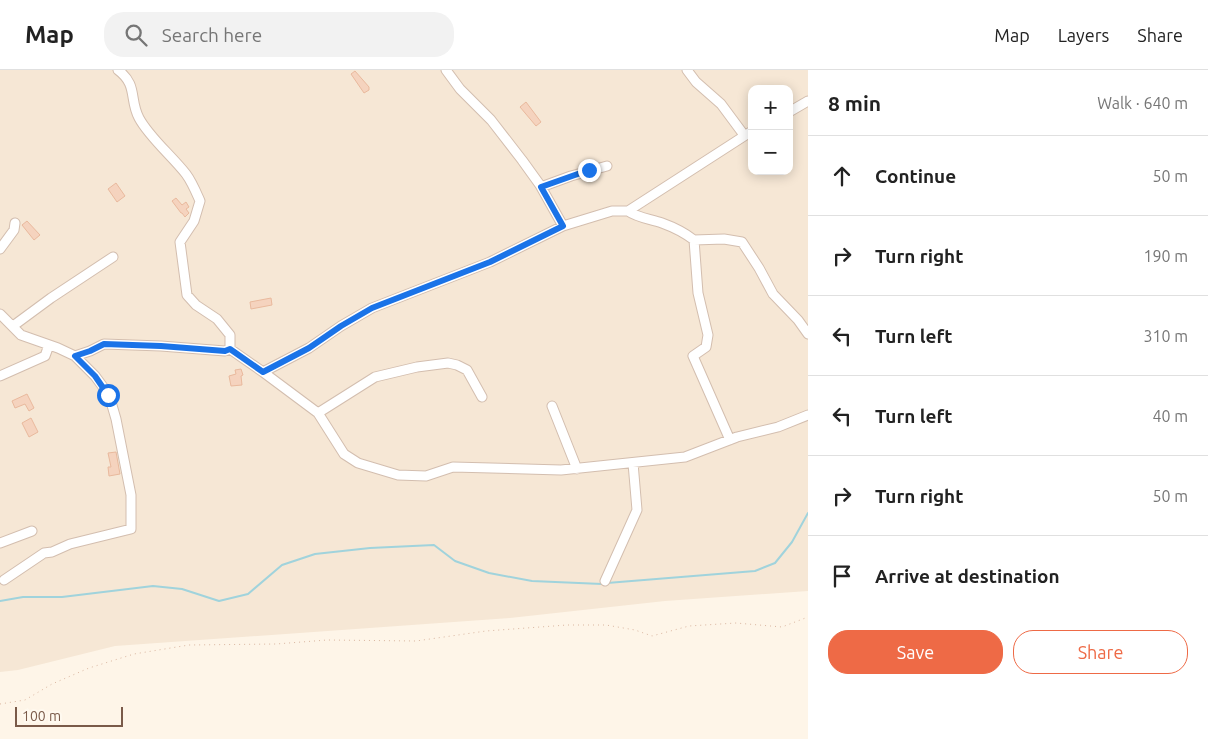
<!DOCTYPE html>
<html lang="en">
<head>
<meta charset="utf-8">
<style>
	body { margin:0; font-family:Ubuntu,sans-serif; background:#f2f2f2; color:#222 }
	.controls { position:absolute; right:15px; top:15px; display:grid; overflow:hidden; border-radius:10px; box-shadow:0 2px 12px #0003 }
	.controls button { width:45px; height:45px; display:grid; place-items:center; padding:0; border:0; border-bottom:1px solid #e0e0e0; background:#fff; color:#222; font:25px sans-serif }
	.scale { position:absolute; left:15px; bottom:12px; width:108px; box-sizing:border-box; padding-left:5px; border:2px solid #7a5a49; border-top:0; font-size:14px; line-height:18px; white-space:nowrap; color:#7a5a49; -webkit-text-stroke:4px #fff9ef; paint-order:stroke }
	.stop { position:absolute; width:15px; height:15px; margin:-11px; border:4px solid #1a73e8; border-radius:50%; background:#fff }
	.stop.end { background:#1a73e8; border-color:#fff; box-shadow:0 1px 5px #0008 }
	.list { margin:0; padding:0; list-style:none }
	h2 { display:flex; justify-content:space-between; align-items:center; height:65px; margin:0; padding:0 20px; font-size:21px }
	h2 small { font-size:16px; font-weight:400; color:#767676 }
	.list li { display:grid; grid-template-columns:32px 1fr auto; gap:15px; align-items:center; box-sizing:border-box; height:80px; padding:0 20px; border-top:1px solid #e0e0e0 }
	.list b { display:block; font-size:19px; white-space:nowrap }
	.list em { font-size:16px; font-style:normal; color:#767676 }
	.actions { display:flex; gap:10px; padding:15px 20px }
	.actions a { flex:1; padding:11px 0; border:1px solid #ee6a46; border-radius:20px; text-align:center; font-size:18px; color:#ee6a46 }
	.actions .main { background:#ee6a46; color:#fff }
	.icon { flex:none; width:28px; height:28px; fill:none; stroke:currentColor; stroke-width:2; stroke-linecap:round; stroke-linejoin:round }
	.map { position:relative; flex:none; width:808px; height:669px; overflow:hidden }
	header { display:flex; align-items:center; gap:30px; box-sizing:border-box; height:70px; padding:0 25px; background:#fff; border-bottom:1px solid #e0e0e0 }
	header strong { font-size:24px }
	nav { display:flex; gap:28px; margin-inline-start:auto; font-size:18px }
	.search { width:350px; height:45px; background:#f2f2f2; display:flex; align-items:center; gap:12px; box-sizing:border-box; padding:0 18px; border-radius:20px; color:#767676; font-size:19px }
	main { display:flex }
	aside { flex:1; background:#fff }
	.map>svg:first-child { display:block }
	.residential { fill:#f6e7d5; fill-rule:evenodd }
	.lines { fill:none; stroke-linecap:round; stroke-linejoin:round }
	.stream { stroke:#a0d3dc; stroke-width:2 }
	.building { fill:#f5d3be; stroke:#e9b99d }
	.minor-casing { stroke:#d3beaf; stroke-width:11 }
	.path { stroke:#dab6a0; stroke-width:1; stroke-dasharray:1 4; stroke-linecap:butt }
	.minor { stroke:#fff; stroke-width:9 }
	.route { stroke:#1a73e8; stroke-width:6 }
</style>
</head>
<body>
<header>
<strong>Map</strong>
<div class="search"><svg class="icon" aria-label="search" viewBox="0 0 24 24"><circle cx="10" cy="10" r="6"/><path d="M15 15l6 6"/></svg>Search here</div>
<nav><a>Map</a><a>Layers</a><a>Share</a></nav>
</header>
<main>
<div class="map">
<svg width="808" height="669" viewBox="0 0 808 669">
	<rect width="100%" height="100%" fill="#fef5e8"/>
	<path class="residential" d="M0,0h808v521l-143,10 -155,17 -395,28 -97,24 -18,2zM752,19h37v82h-37z"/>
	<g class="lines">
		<path class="stream" d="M607,513l148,-12 20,-8 17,-21 16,-29
			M0,531l23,-4h39l91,-11 29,3 37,12 29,-7 34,-29 33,-11 55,-6 64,-3 21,16 34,12 43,8 70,3"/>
	</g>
	<path class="building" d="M355,1l14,16v3l-5,3 -13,-19z
		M526,32l15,20 -5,4 -16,-19z
		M116,113l9,13 -8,6 -9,-13z
		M176,128l6,7 4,-3 3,5 -3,2 3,4 -4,4 -3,-4h-1l-9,-12z
		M27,151l13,14 -6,5 -12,-15z
		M271,228l1,7 -21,4 -1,-7z
		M241,299l2,6 -2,1 1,9 -11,1 -2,-10 7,-2 -1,-4z
		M27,324l7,14 -5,3 -4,-7 -10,4 -3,-7z
		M31,348l7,14 -9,5 -7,-14z
		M116,382l4,22 -11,2 -1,-9h3l-3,-14z"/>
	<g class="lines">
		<defs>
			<path id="minor" d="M687,0l9,12 25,22 23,31
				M789,42l19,-11
				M541,117l30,-11 36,-10
				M628,141c10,7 23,8 34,12 11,4 23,10 32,17l30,-1 18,3 17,26 14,26 25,26 10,14
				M563,156l49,-15h16l124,-80
				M694,170l4,53 10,42 -2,12 -13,9 37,84
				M0,179l14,-19 1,-7
				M0,244l21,21 37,13 17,8 15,-5 14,-7 57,2 64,5 5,-2v-14l-13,-16 -21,-14 -9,-10 -7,-53 14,-21 6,-20c-4,-9 -8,-19 -14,-27 -14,-18 -37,-37 -47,-56 -10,-19 -1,-33 -21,-48
				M13,256l38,-28 62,-41
				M230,279l33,23 46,-24 32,-22 31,-18 118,-46 73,-36 -23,-41 -18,-25 -31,-40 -31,-31 -14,-19
				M263,302l55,41 26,41 14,9 40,12 28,1 27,-9 108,3 124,-13 52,-20 41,-10 30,-12
				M0,306l45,-20 4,-11
				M552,336l25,63
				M318,343l57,-36 42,-10 31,-4 9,2 10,5 15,27
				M0,473l32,-12
				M4,510l40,-27 8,-1 18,-8 61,-15v-34l-15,-76 -7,-24 -14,-19 -20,-20
				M605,511l32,-71 -4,-47"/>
		</defs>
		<use href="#minor" class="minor-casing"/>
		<path class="path" d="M0,634l25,-4 27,-16 37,-16 45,-14 55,-9 87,-1 51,-4 89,1 70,-10 81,-6h39l29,5 17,6 37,-10 47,-3 46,4 26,-10"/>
		<use href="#minor" class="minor"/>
	</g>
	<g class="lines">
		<path class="route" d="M108,325l-13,-19 -20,-20 15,-5 14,-7 57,2 64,5 5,-2 33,23 46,-24 32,-22 31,-18 118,-46 73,-36 -22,-39 48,-17"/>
	</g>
</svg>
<div class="controls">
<button>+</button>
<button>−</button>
</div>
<div class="scale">100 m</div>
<div class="stop" style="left:108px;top:325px"></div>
<div class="stop end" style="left:589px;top:100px"></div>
</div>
<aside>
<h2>8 min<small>Walk · 640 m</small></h2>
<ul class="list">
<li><svg class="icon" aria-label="ahead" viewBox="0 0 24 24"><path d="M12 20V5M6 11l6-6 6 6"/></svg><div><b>Continue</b></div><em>50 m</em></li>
<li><svg class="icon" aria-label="right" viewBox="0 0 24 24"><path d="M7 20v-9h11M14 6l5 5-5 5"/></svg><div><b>Turn right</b></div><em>190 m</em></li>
<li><svg class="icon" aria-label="left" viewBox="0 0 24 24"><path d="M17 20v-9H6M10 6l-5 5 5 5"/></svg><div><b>Turn left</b></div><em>310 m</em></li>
<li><svg class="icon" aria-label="left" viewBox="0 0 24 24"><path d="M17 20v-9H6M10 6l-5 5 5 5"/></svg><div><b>Turn left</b></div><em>40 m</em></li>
<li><svg class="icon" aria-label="right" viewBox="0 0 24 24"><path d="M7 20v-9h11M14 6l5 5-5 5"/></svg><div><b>Turn right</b></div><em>50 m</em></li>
<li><svg class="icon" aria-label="arrive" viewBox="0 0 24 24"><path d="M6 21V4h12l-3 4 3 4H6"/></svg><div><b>Arrive at destination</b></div></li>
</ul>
<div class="actions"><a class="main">Save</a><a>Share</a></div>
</aside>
</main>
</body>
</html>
